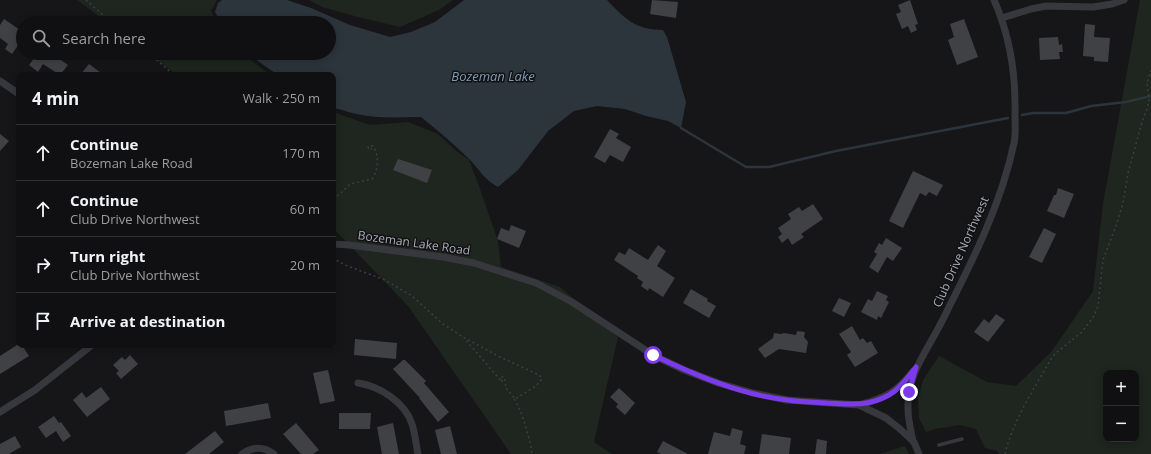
<!DOCTYPE html>
<html lang="en">
<head>
<meta charset="utf-8">
<style>
	body { margin:0; font-family:"Open Sans",sans-serif; background:#19191b; color:#f1f3f6 }
	.controls { position:absolute; right:12px; bottom:12px; display:grid; overflow:hidden; border-radius:8px; box-shadow:0 2px 10px #0003 }
	.controls button { width:36px; height:36px; display:grid; place-items:center; padding:0; border:0; border-bottom:1px solid #303032; background:#101012; color:#f1f3f6; font:20px sans-serif }
	.stop { position:absolute; width:12px; height:12px; margin:-9px; border:3px solid #7c3aed; border-radius:50%; background:#fff }
	.stop.end { background:#7c3aed; border-color:#fff; box-shadow:0 1px 4px #0008 }
	.list { margin:0; padding:0; list-style:none }
	h2 { display:flex; justify-content:space-between; align-items:center; height:52px; margin:0; padding:0 16px; font-size:17px }
	h2 small { font-size:13px; font-weight:400; color:#9c9d9f }
	.list li { display:grid; grid-template-columns:26px 1fr auto; gap:12px; align-items:center; box-sizing:border-box; height:56px; padding:0 16px; border-top:1px solid #303032 }
	.list b { display:block; font-size:15px; white-space:nowrap }
	.list p { margin:0; font-size:13px; white-space:nowrap; color:#9c9d9f }
	.list em { font-size:13px; font-style:normal; color:#9c9d9f }
	.icon { flex:none; width:22px; height:22px; fill:none; stroke:currentColor; stroke-width:2; stroke-linecap:round; stroke-linejoin:round }
	.map { position:relative; flex:none; width:1151px; height:454px; overflow:hidden }
	.search { position:absolute; background:#101012; box-shadow:0 2px 10px #0003; left:16px; top:16px; width:320px; height:44px; display:flex; align-items:center; gap:10px; box-sizing:border-box; padding:0 14px; border-radius:22px; color:#9c9d9f; font-size:15px }
	.panel { position:absolute; background:#101012; box-shadow:0 2px 10px #0003; left:16px; top:72px; width:320px; height:276px; border-radius:8px }
	.map>svg:first-child { display:block }
	.green { fill:#1e261f; fill-rule:evenodd }
	.water { fill:#2c353c }
	.lines { fill:none; stroke-linecap:round; stroke-linejoin:round }
	.stream { stroke:#2c353c; stroke-width:2.5 }
	.building { fill:#404145 }
	.path { stroke:#3d3f44; stroke-width:1.5; stroke-dasharray:2 3; stroke-linecap:butt }
	.lane { stroke:#37383d; stroke-width:3.5 }
	.street { stroke:#37383d; stroke-width:7 }
	.route { stroke:#7c3aed; stroke-width:5 }
	.labels { text-anchor:middle; stroke-width:3; stroke-linejoin:round; paint-order:stroke }
	.street-label { font-size:12px; fill:#a8adb8; stroke:#111113 }
	.water-label { font-size:13px; font-style:italic; fill:#7f9bb3; stroke:#111113 }
</style>
</head>
<body>
<div class="map">
<svg width="1151" height="454" viewBox="0 0 1151 454">
	<rect width="100%" height="100%" fill="#161618"/>
	<path class="green" d="M77,0h140l-6,11 6,12h-109z
		M309,0h144l-14,10 -39,17 -42,-10 -36,-10z
		M1140,0h11v454h-152l-2,-3 -12,-3 -9,-19 -16,-4 -25,4 -9,3 -7,-14 -1,-20 5,-18 16,-24 48,26 29,4 36,-35 41,-60 10,-87zM1106,373h30v66h-30z
		M148,53h95l6,6 22,16h-94z
		M333,112l37,13 38,-3 30,12 17,16 14,10 10,26 19,55 3,26 59,20 58,50 -24,105 18,12h-101l-103,-148 -75,-78z
		M905,446l4,8h-30z"/>
	<path class="water" d="M222,0h65l24,8 39,17 40,12 21,-5 24,-10 29,-22h143c18,19 29,30 56,30l4,7 19,65 -5,26 -13,-7 -22,-5 -21,-7 -28,-3 -23,5 -26,20 -30,39 -20,17c-16,-9 -18,-18 -31,-30 -14,-14 -30,-27 -46,-40 -22,0 -43,2 -64,-3 -8,-1 -15,-5 -24,-6v-33h-55l-23,-16 -6,-6h80v-30h-108l-6,-11 3,-9z"/>
	<g class="lines">
		<path class="stream" d="M1022,115l11,-2h33l25,-7 35,-4 25,-6
			M681,128l65,39h23l67,-16 172,-33"/>
	</g>
	<path class="building" d="M652,0l26,2 -2,16 -26,-4z
		M910,0l8,24 -3,1 2,5 -6,3 -3,-7 -6,3 -6,-15 5,-2 -3,-7z
		M4,19l19,13v6l-11,16 -7,-5 3,-5 -8,-6v-13z
		M964,19l14,38 -21,8 -9,-25 6,-3 -4,-13z
		M1085,24l10,1 -1,12 16,1 -2,24 -14,-1v-4l-11,-1z
		M1058,37l1,8 3,-1 1,8h-4l1,7 -20,1 -1,-22z
		M38,53h23l-3,5 10,7 -8,10 -17,-11 -5,8 -9,-7z
		M89,64l15,11h-24z
		M610,129l9,5 -3,4 15,9 -8,15 -13,-7 -5,8 -11,-6z
		M0,134l9,7 -9,10z
		M398,159l34,11 -5,13 -34,-13z
		M913,171l30,14 -6,11 -8,-4 -3,4 -6,-3 -17,35 -14,-7z
		M1058,188l16,6 -10,24 -17,-7 7,-16h2z
		M813,204l10,15 -22,15 3,3 -12,8 -4,-7 -6,5 -4,-6 4,-3 -4,-6 13,-9 -3,-5 11,-7 3,4z
		M511,225l15,6 -7,17 -22,-9 4,-11 8,3z
		M1044,228l12,6 -14,29 -13,-6z
		M886,238l16,10 -9,13 -6,-4 -9,16 -9,-6 8,-13 -3,-2 5,-9 3,2z
		M658,245l8,6 -9,15 18,12 -12,19 -14,-9 -1,3 -7,-5 2,-4 -6,-4 1,-2 -24,-16 5,-8 6,3 4,-7 19,12z
		M691,289l17,10 -1,2 9,5 -7,12 -26,-15z
		M877,291l11,5 -2,4 3,2 -8,16 -3,-2 -1,4 -16,-8 7,-13 4,2z
		M839,298l12,5 -7,14 -12,-6z
		M996,314l9,6 -17,22 -14,-10 10,-13 5,4z
		M852,326l8,14 3,-2 4,5 4,-2 7,12 -23,14 -8,-12 4,-3 -12,-18z
		M797,331l8,1 -1,5 4,5 -2,11 -27,-4 -14,9 -7,-9 15,-11 1,-5 7,1 3,-1 12,2z
		M355,339l42,4 -1,16 -42,-4z
		M17,345h5l7,11 -29,18v-18z
		M130,355l8,9 -17,15 -5,-6 3,-2 -6,-6 9,-8 3,3z
		M403,360h2l21,21 -2,2 25,29 -11,10 -19,-24h1l-27,-29z
		M328,370l7,31 -15,3 -7,-31z
		M101,387l9,12 -23,18 -14,-17 9,-8 4,6z
		M619,388l16,15 -10,12 -9,-8 2,-3 -8,-7z
		M268,403l3,15 -45,8 -2,-15z
		M339,413h32l-1,16h-31z
		M54,416l5,7 2,-1 10,14 -8,6 -7,-11 -10,7 -8,-11z
		M296,423l23,27 -6,4h-12l-18,-20z
		M393,423l6,31h-17l-5,-27z
		M450,426l7,28h-16l-6,-24z
		M732,428l11,3 -3,13 6,2 -2,8h-36l6,-22 16,4z
		M215,431l9,11 -15,12h-24z
		M762,434l29,4 -2,16h-30z
		M15,436l6,11 -12,7h-9v-10z
		M817,439l10,2 -1,13h-11z
		M663,441l25,13h-27l-4,-2z"/>
	<g class="lines">
		<path class="path" d="M86,0l26,23
			M149,53l25,22
			M333,199l9,-7 8,-8 22,-5c7,-10 7,-24 1,-33l-5,1 2,3 2,-1
			M333,230v4
			M333,257l3,3 9,5 40,15 27,16 31,28 20,13 37,20 39,18 3,4 -6,7 -21,13 -10,-12 1,-4 -2,-6h-3l1,5 -38,-44
			M514,399c10,15 13,34 18,51l-1,4
			M1005,454c8,-34 29,-65 46,-95l5,-6 26,-21 12,-16 4,-10 5,-46 14,-37 6,-20 5,-30 14,-51 5,-13 2,-10 -2,-16 4,-13"/>
		<path class="lane" d="M939,445l23,-6"/>
		<path class="street" d="M1002,18l29,-9 15,-3 47,1 19,-3 12,-4
			M0,81l19,13
			M333,244l16,1 94,12 31,6 62,20 36,19 81,53 31,15 34,13 35,10 34,7 72,5 27,13 14,11 14,13 5,12
			M358,383c21,3 47,19 54,41 3,9 4,20 6,30
			M859,405c26,-7 38,-13 54,-34
			M0,412l35,-22 57,-45
			M913,441c-2,-10 -5,-21 -5,-32 -1,-29 13,-50 26,-73 5,-9 10,-18 14,-27 27,-53 54,-108 66,-166 2,-9 1,-19 1,-28 1,-39 -5,-79 -21,-115
			M242,454c10,-7 21,-8 32,0"/>
	</g>
	<g class="lines">
		<path class="route" d="M653,355c42,20 88,40 135,45 13,2 26,2 39,3 24,1 40,4 62,-8 12,-7 19,-18 27,-28l-7,25"/>
	</g>
	<g class="labels">
		<g class="street-label">
			<text transform="translate(414 243) rotate(8)" y="4">Bozeman Lake Road</text>
			<text transform="translate(961 252) rotate(-66)" y="4">Club Drive Northwest</text>
		</g>
		<g class="water-label">
			<text x="493" y="81">Bozeman Lake</text>
		</g>
	</g>
</svg>
<div class="controls">
<button>+</button>
<button>−</button>
</div>
<div class="stop" style="left:653px;top:355px"></div>
<div class="stop end" style="left:909px;top:392px"></div>
<div class="search"><svg class="icon" aria-label="search" viewBox="0 0 24 24"><circle cx="10" cy="10" r="6"/><path d="M15 15l6 6"/></svg>Search here</div>
<section class="panel">
<h2>4 min<small>Walk · 250 m</small></h2>
<ul class="list">
<li><svg class="icon" aria-label="ahead" viewBox="0 0 24 24"><path d="M12 20V5M6 11l6-6 6 6"/></svg><div><b>Continue</b><p>Bozeman Lake Road</p></div><em>170 m</em></li>
<li><svg class="icon" aria-label="ahead" viewBox="0 0 24 24"><path d="M12 20V5M6 11l6-6 6 6"/></svg><div><b>Continue</b><p>Club Drive Northwest</p></div><em>60 m</em></li>
<li><svg class="icon" aria-label="right" viewBox="0 0 24 24"><path d="M7 20v-9h11M14 6l5 5-5 5"/></svg><div><b>Turn right</b><p>Club Drive Northwest</p></div><em>20 m</em></li>
<li><svg class="icon" aria-label="arrive" viewBox="0 0 24 24"><path d="M6 21V4h12l-3 4 3 4H6"/></svg><div><b>Arrive at destination</b></div></li>
</ul>
</section>
</div>
</body>
</html>
